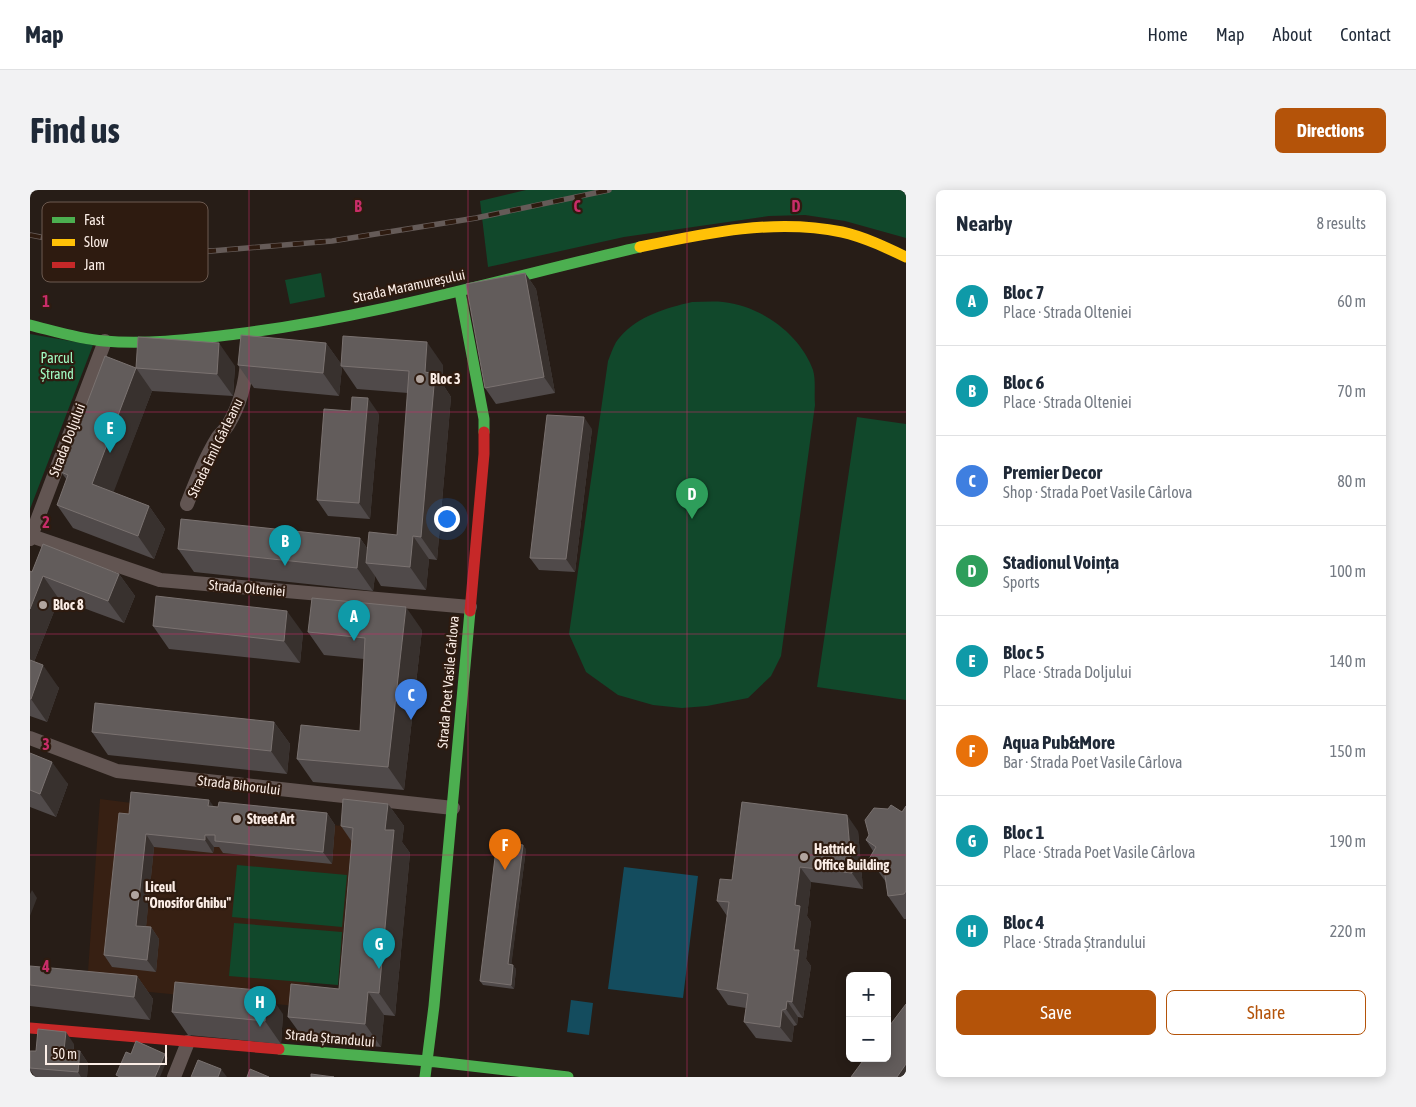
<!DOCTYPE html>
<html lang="en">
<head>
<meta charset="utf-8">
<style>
	body { margin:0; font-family:"Asap Condensed",sans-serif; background:#f2f2f3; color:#1f2937 }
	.controls { position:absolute; right:15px; bottom:15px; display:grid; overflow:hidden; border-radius:8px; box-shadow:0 2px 12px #0003 }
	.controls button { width:45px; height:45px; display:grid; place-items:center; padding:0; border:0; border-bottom:1px solid #e0e1e3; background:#fff; color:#1f2937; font:25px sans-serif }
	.scale { position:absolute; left:15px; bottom:12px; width:122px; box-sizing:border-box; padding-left:5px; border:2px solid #fbede6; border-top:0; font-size:14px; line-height:18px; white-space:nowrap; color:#fbede6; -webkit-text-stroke:4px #2e1b10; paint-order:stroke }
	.you { position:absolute; left:416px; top:328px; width:18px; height:18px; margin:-12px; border:4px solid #fff; border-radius:50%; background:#1a73e8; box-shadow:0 0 0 8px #1a73e833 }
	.badge { display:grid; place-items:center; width:32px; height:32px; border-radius:50%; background:#b45309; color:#fff; font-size:16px; font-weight:700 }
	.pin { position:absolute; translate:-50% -41px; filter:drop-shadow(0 1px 2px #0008) }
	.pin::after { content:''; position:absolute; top:26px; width:18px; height:15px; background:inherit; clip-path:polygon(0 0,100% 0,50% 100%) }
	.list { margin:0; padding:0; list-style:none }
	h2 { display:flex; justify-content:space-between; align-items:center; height:65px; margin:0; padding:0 20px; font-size:21px }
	h2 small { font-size:16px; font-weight:400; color:#747a83 }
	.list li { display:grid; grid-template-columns:32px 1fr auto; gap:15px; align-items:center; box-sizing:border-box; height:90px; padding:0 20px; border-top:1px solid #e0e1e3 }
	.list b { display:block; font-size:19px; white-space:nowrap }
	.list p { margin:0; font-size:16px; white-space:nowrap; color:#747a83 }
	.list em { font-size:16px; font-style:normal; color:#747a83 }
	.actions { display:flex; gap:10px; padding:15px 20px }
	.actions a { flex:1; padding:11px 0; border:1px solid #b45309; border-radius:8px; text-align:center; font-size:18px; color:#b45309 }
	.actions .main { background:#b45309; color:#fff }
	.map { position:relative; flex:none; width:876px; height:887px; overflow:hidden; border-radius:8px }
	header { display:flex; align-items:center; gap:30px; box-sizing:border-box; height:70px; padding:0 25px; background:#fff; border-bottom:1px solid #e0e1e3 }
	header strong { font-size:24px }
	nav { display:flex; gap:28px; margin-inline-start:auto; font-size:18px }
	.intro { display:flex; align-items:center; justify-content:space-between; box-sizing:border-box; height:120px; padding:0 30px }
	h1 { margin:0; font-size:35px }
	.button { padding:12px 22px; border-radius:8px; background:#b45309; color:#fff; font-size:18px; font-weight:700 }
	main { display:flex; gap:30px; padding:0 30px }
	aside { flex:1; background:#fff; border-radius:8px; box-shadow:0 2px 12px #0003 }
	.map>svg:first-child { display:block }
	.built { fill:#372013 }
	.green { fill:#11482b }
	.water { fill:#144c5e }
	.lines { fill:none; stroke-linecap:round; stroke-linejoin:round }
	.street { stroke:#625552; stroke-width:14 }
	.fast { stroke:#4caf50; stroke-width:11 }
	.slow { stroke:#ffc107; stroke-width:11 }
	.jam { stroke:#c62828; stroke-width:11 }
	.rail-casing { stroke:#655b58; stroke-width:5.5 }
	.rail { stroke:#2e1b10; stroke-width:4; stroke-dasharray:11; stroke-linecap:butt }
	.wall { fill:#504a4a }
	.shaded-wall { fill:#38312e }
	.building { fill:#625c5b; stroke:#7a7270 }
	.grid { fill:none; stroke:#c82d69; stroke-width:1; stroke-opacity:0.55 }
	.poi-dot { fill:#b1a49e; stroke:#2e1b10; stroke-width:2 }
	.labels { text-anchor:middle; stroke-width:4.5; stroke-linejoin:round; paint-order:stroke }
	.street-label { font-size:14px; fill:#fbede6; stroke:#2e1b10 }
	.park-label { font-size:14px; fill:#a1fbc3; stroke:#2e1b10 }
	.poi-label { font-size:14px; font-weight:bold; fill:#fbede6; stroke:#2e1b10; text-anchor:start }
	.key { fill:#2e1b10; stroke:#6c5a50; stroke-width:1 }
	.key-label { font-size:14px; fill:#fbede6 }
	.grid-label { font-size:16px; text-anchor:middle; font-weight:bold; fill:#c82d69; stroke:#2e1b10; stroke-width:4.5; stroke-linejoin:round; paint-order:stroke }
</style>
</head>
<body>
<header>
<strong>Map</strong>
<nav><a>Home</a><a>Map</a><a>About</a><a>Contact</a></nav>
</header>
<div class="intro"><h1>Find us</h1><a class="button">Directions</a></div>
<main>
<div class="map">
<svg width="876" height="887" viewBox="0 0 876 887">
	<rect width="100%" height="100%" fill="#271d17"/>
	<path class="built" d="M70,609l127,16 126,12 -15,158 -28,-3 -3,25 -220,-21z"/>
	<path class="green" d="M496,0h380v48l-61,-17 -40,-6 -36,1 -145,21 -136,30 -8,-66z
		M291,83l4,24 -35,7 -5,-24z
		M662,112c10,0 21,-1 31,0 38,4 77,32 90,68 3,10 1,24 2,35l-34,251 -10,20 -23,22 -41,8 -25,2 -29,-3 -35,-10 -32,-23 -17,-38 39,-273c3,-7 6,-18 12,-24 18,-21 46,-29 72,-35z
		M0,144l63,11 -63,164z
		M827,227l49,7v276l-89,-13z
		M207,675l110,10 -5,52 -110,-10z
		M204,733l108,9 -4,53 -109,-9z"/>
	<path class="water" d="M594,677l74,9 -15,122 -75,-9z
		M541,810l22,3 -4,32 -22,-3z"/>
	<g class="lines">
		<path class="street" d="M157,314c9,-23 18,-46 31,-67 3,-4 7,-7 10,-12 12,-20 18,-43 19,-66
			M1,346l129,44 310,27
			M0,349l75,-198
			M0,548l87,33 336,37
			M144,887l14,-35"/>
		<path class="fast" d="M430,102l24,127v13
			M0,135c24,6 49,14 74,16 43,4 89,-2 132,-7 138,-17 270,-56 404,-87
			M249,859l149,12 140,16
			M395,887l9,-71 36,-395"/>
		<path class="slow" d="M610,57c66,-14 135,-29 202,-15 22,5 43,15 64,25"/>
		<path class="jam" d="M440,421l14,-157v-22
			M0,838l249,21"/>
		<defs>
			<path id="rail" d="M0,45l36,7 145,9 121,-10 144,-23 133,-28"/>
		</defs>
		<use href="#rail" class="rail-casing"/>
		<use href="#rail" class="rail"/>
	</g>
	<path class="wall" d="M495,83l11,16 19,104 -59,11 -11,-16z
		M296,153l15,21 102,1 -1,18 9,14 -14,163 -8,-1 -3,31 -45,-4 -6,-10 -2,15 -179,-19 -16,-23 182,-11 7,10 30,-13 11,-142 -51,-4 -15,-22 -3,29 -85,-8 -16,-23z
		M205,176l-2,30 -81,-5 -39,101 36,14 16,23 -11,30 -81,-31 -16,-23 10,-25 -6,-8 75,-104z
		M349,224l-9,105 -42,-3 -11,-16z
		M562,239l-17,143 -36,-2 -9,-12z
		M0,381l2,1 87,2 16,22 -11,27 -65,-24 -25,63 25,26 -12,34 -17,-6z
		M123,436l150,7 -3,30 -131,-14z
		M392,440l-18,160 -91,-8 -16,-23 63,-28 4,-72 -40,-4 -16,-23z
		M244,532l16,22 -3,30 -179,-19 -16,-23z
		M0,563l38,31 -12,33 -26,-10z
		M358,614l16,22 -2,16 8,11 -15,163 -11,-1 -3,32 -77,-8 -16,-22 51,-28 13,-147 -11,-16z
		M876,616v113h-2l-16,-23 -2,-14 -17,-23 4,-8 -7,-11 36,-28z
		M184,617l113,6 8,12 -3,39 -109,-11 -4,-6h-5l-1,6 -59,-6 -8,79 5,1 8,12 -3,33 -44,-5 -8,-12 25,-141z
		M828,641l5,58 -52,-7 -4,34 4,6 -5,37 5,7 -8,52 -5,-1 -1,8 -3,1 -2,16 -36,-4 -12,-16 2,-14 -18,-3 -11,-16 10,-73 -10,-15z
		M496,659l-15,116 5,4 -2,20 -31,-4 -3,-4z
		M107,786l16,23 -3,21 -120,-14v-21z
		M142,822l111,2 -2,30 -93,-9z
		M44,854v7h6l8,12 -1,14h-52l-5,-7v-2l6,-17z"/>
	<path class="shaded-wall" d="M495,83l11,16 19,104 -11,-16z
		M397,152l16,23 -1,18 9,14 -14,163 -16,-23 4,-165z
		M189,153l16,23 -2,30 -16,-22z
		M296,153l16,22 -1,1 1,1 -3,29 -16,-23z
		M106,178l16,23 -44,116 -16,-23z
		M338,208l11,16 -9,105 -11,-16z
		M554,227l8,12 -17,143 -9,-13z
		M119,316l16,23 -11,30 -16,-23z
		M383,346l16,23 -3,31 -16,-23z
		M330,348l16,23 -10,2 9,13 -2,15 -16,-23z
		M89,384l16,22 -11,27 -16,-22z
		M13,386l16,23 -29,73v-63z
		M376,417l16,23 -18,160 -16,-23z
		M257,421l16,22 -3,30 -16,-22z
		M13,475l16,23 -12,34 -16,-23z
		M244,532l16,22 -3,30 -16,-23z
		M22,572l16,22 -12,33 -16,-23z
		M179,610l9,12 -10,-6z
		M358,614l16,22 -2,16 8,11 -15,163 -16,-23 6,-163z
		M297,623l8,12 -3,39 -9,-12z
		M817,625l11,16 5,58 -11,-16z
		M116,644l8,13 -9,91 -9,-12z
		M175,645l9,12 -1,6 -8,-13z
		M493,655l3,4 -15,119 -3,-4z
		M770,677l11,15 -4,34 4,6 -5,37 5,7 -8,52 -11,-16 3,-97z
		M2,700l5,8 -7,18v-22z
		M121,737l8,12 -3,33 -9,-12z
		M483,775l3,4 -2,20 -3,-4z
		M107,786l16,23 -3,21 -16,-23z
		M237,801l16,23 -2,30 -16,-23z
		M338,802l16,23 -3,32 -16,-23z
		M757,811l11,16 -1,8 -11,-16z
		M752,820l12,16 -2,16 -12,-15z
		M36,842l8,12 -1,18 -9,-12z
		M50,861l8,12 -1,14h-6l-3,-5z
		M135,864l3,4 -8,19h-5z
		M876,874v13h-9z
		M191,879l6,8h-9z"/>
	<path class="building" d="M495,83l19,104 -59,11 -19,-104z
		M211,145l85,8 -3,30 -85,-8z
		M313,146l84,6 -2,30 10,2 -14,163 -8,-1 -3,31 -44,-4 3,-31 28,3 12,-164 -68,-5z
		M108,147l81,6 -2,31 -81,-6 -44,116 57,22 -11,30 -81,-31 11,-30 -7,-3 44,-116 31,12z
		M322,207l16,1 -9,105 -42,-3 7,-91 27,2z
		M517,225l37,2 -18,142 -36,-1z
		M151,329l179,19 -3,30 -179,-19z
		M13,354l76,30 -11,27 -65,-25 -13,33v-38l2,1z
		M126,406l131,15 -3,30 -131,-15z
		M282,408l94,9 -18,160 -91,-8 4,-34 59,6 5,-93 -57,-6z
		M0,470l13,5 -12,34h-1z
		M65,513l179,19 -3,29 -179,-19z
		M0,563l22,9 -12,32 -10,-4z
		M101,602l78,8 -1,6 10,1 1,-5 108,11 -4,39 -108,-11v-6h-10v5l-59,-6 -10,92 15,1 -4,33 -43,-5 15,-142 10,1z
		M313,609l45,5 -3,26h9l-15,163 -11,-1 -3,32 -77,-7 3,-33 48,5 14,-161 -12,-2z
		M712,612l105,13 5,58 -52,-6 -5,38 5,1 -6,44h5l-7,52 -5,-1 -1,8 -4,1 -2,17 -36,-5 4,-28 -31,-5 12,-87 -12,-1 3,-22 12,1z
		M861,615l11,7 4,-6v85l-2,3 -16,2 -4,-27 -15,-10 7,-12 -10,-7 3,-5 -4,-15 9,-12 14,1z
		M467,651l26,4 -15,119 5,1 -2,20 -31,-4z
		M0,776l107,10 -3,21 -104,-12z
		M145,792l92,9 -2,30 -93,-9z
		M876,814v60l-9,13h-46l14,-19h22v-29z
		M8,839l28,3 -2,18 16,1 -2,21 -48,-4v-17h6z
		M106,851l29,13 -10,23h-35l-4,-2 10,-23 5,2z
		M168,870l23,9 -3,8h-27z
		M220,879l19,8h-22z
		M281,884l23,3h-23z"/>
	<path class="grid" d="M219,0v887M438,0v887M657,0v887M0,222h876M0,444h876M0,665h876"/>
	<g class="poi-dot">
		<circle cx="390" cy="189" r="5"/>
		<circle cx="13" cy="415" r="5"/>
		<circle cx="207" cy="629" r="5"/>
		<circle cx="774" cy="667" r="5"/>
		<circle cx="105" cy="705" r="5"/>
	</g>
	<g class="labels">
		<g class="street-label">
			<text transform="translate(379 96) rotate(-12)" y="5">Strada Maramureșului</text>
			<text transform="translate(37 250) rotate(-69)" y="5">Strada Doljului</text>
			<text transform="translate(185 258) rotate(-64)" y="5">Strada Emil Gârleanu</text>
			<text transform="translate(217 398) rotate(5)" y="5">Strada Olteniei</text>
			<text transform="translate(418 492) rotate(-85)" y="5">Strada Poet Vasile Cârlova</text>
			<text transform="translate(209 595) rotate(7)" y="5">Strada Bihorului</text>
			<text transform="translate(300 848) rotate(5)" y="5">Strada Ștrandului</text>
		</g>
		<g class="park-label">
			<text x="27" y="173">Parcul<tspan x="27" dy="16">Ștrand</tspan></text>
		</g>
		<g class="poi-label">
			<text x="400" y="194">Bloc 3</text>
			<text x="23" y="420">Bloc 8</text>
			<text x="217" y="634">Street Art</text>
			<text x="784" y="664">Hattrick<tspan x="784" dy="16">Office Building</tspan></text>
			<text x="115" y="702">Liceul<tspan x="115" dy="16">"Onosifor Ghibu"</tspan></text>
		</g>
	</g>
	<rect x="12" y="12" width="166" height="80" rx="8" class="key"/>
	<rect x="22" y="27" width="23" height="6" fill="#4caf50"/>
	<rect x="22" y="49" width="23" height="7" fill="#ffc107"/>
	<rect x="22" y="72" width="23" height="6" fill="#c62828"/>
	<g class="key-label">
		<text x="54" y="35">Fast</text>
		<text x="54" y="57">Slow</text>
		<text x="54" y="80">Jam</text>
	</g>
	<g class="grid-label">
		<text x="328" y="22">B</text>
		<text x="547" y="22">C</text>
		<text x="766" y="22">D</text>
		<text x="16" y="117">1</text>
		<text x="16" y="338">2</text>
		<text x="16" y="560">3</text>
		<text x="16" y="782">4</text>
	</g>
</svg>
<div class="controls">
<button>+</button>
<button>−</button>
</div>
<div class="scale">50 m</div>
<div class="you"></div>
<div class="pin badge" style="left:324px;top:451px;background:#0f9aa8">A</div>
<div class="pin badge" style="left:255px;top:376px;background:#0f9aa8">B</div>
<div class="pin badge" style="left:381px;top:530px;background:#3f7fe0">C</div>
<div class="pin badge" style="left:662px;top:329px;background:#2e9e5b">D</div>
<div class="pin badge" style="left:80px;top:263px;background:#0f9aa8">E</div>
<div class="pin badge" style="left:475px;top:680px;background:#e8710a">F</div>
<div class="pin badge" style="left:349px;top:779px;background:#0f9aa8">G</div>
<div class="pin badge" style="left:230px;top:837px;background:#0f9aa8">H</div>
</div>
<aside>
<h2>Nearby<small>8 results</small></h2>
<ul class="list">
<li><span class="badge" style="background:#0f9aa8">A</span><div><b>Bloc 7</b><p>Place · Strada Olteniei</p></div><em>60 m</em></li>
<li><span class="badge" style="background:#0f9aa8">B</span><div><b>Bloc 6</b><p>Place · Strada Olteniei</p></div><em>70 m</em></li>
<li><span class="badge" style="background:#3f7fe0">C</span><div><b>Premier Decor</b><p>Shop · Strada Poet Vasile Cârlova</p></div><em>80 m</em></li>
<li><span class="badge" style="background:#2e9e5b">D</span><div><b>Stadionul Voința</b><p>Sports</p></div><em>100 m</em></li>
<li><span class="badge" style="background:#0f9aa8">E</span><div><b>Bloc 5</b><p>Place · Strada Doljului</p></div><em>140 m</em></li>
<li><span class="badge" style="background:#e8710a">F</span><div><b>Aqua Pub&amp;More</b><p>Bar · Strada Poet Vasile Cârlova</p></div><em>150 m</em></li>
<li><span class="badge" style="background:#0f9aa8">G</span><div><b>Bloc 1</b><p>Place · Strada Poet Vasile Cârlova</p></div><em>190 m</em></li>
<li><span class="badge" style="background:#0f9aa8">H</span><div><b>Bloc 4</b><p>Place · Strada Ștrandului</p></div><em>220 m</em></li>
</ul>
<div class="actions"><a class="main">Save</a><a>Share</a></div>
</aside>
</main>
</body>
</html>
